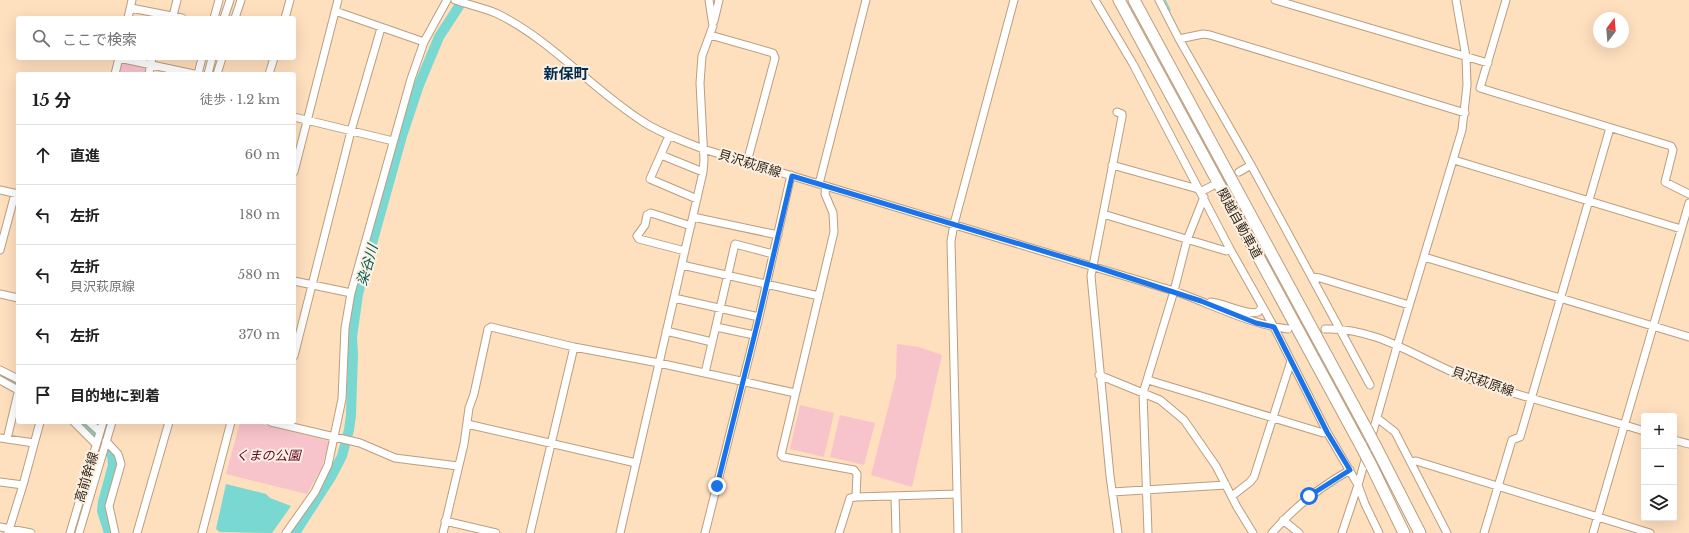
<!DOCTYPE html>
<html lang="ja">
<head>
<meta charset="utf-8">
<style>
	body { margin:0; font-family:"Libre Baskerville","Noto Sans JP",serif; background:#f6f6f6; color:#222 }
	.controls { position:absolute; right:12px; bottom:12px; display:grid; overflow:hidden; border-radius:4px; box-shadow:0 4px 16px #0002 }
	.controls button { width:36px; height:36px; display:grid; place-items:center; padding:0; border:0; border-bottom:1px solid #e0e0e0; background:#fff; color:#222; font:20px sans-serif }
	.compass { position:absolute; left:1593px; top:12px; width:36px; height:36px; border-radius:50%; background:#fff; box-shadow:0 4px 16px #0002; rotate:16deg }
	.stop { position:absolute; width:12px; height:12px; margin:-9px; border:3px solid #1a73e8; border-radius:50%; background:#fff }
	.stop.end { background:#1a73e8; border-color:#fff; box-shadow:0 1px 4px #0008 }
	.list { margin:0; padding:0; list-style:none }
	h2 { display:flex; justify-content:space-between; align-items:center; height:52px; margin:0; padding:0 16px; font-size:17px }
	h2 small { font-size:13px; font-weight:400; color:#767676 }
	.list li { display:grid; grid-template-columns:26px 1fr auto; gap:12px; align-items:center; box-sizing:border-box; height:60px; padding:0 16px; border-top:1px solid #e0e0e0 }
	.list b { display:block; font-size:15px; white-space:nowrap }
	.list p { margin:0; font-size:13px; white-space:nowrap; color:#767676 }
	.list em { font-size:13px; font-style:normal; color:#767676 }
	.icon { flex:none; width:22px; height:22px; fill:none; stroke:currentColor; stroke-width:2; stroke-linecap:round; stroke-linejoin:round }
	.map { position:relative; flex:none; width:1689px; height:533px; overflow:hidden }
	.search { position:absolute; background:#fff; box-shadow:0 4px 16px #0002; left:16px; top:16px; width:280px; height:44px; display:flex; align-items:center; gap:10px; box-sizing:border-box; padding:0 14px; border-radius:4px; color:#767676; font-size:15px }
	.panel { position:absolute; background:#fff; box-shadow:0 4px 16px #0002; left:16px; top:72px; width:280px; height:352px; border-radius:4px }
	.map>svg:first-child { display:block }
	.green { fill:#f8c4cb }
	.water { fill:#79d8d1 }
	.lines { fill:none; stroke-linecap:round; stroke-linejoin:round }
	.stream { stroke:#79d8d1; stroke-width:1.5 }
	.river { stroke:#79d8d1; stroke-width:10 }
	.minor-casing { stroke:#bb9e7f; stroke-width:9 }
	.highway-casing { stroke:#bb9e7f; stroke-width:13 }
	.minor { stroke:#fff; stroke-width:7 }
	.highway { stroke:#fff; stroke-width:11 }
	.highway-bridge-casing { stroke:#bb9e7f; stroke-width:13; stroke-linecap:butt }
	.highway-bridge { stroke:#fff; stroke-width:11 }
	.route { stroke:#1a73e8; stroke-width:5 }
	.labels { text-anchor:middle; stroke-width:4; stroke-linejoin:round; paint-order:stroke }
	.street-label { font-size:13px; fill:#33281b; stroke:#fcf0e3 }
	.park-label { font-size:13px; font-style:italic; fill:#610625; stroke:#fcf0e3 }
	.water-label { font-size:14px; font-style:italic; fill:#065d58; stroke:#fcf0e3 }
	.quarter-label { font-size:15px; font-weight:bold; fill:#002c50; stroke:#fcf0e3 }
</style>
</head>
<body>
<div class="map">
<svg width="1689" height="533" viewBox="0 0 1689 533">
	<rect width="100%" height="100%" fill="#fedfbe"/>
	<path class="green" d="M124,62l23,5v7h-29l3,-11z
		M897,344l22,3 23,8 -30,132 -41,-12 25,-98z
		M800,405l34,8 -10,44 -34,-8z
		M840,415l35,8 -11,42 -34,-8z
		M240,422h15l74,19 -7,26 -15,27 -81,-20z"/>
	<path class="water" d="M226,484l40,10 4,4 21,8 -19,27 -52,-1 -4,-3z"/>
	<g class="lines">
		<path class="stream" d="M1165,0l5,10"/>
		<path class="river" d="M0,375l18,9
			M81,422l31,33 1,10 -10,37 -1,9 7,22
			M295,533l36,-56 11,-21 7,-26 2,-15 2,-61 -1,-17 6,-43 44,-158 17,-51 20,-48 24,-37"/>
		<defs>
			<path id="minor" d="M455,0c14,5 30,8 43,14 54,27 94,75 144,107 19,13 40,19 61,28l471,142c38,13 74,33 114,38
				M1095,0l38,64 97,185 44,78 53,105 31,53 7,19 14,29
				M1159,0l20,39 72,126 119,220
				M1275,0l213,63
				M1506,0l-26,88 191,58 2,4 -8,32 24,12
				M131,8l51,10
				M335,11l89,31
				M173,16l4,-16
				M128,18l4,-18
				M214,18l5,-18
				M224,18l6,-18
				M235,18l6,-18
				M285,18l5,-18
				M714,21l5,-21
				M710,35l63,18 2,5 -28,104
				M1179,39l24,-5 7,1 255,78
				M119,58l75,16
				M115,74l4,-16
				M149,74l3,-16
				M198,74l4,-16
				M208,74l4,-16
				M217,74l5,-16
				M269,74l5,-16
				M1117,112l5,2v3l-31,159 19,200 8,57
				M294,117l99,24
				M669,136l-19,43 47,20
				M661,155l42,17
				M1454,160l227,69
				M1112,165l86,24
				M294,172l44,-172
				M1239,172l12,-7
				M819,184l47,-184
				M826,186l-1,8 8,19 1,19 -53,223 2,2 71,13 3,4 -1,23 101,-3
				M0,190l18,4
				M1200,192l12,-6
				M1103,214l123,37 4,-2
				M693,217l85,18
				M0,250l15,-56
				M685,251l-46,-12 -2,-3 8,-11 2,-10 4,-2 40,13
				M1424,257l265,80
				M682,265l137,31
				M1312,277l8,1 89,27
				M294,281l57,12
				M0,294l18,4
				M674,298l85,19
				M1211,302c12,1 38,14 47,10l4,-5
				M716,327l38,8
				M1325,329c55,-2 97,33 147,51 56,19 115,33 172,51
				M666,331l46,11
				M294,356l57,-225 30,-103
				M0,370l18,9
				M705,373l30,-129 38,10
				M1099,375l61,25 24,20 32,46 21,41 16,26
				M0,380l18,10
				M1148,380l175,53 4,-1
				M1377,418l18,14 52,101
				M74,422l22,22
				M89,422l11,10
				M271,422l89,21 35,15 63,8
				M467,424l169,39
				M0,438l34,5
				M7,439l11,-46
				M1674,440l15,4
				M106,441l12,13 3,10 -12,42 6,27
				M1411,462l5,-1 234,72
				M0,482l23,3
				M1112,492l114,-7
				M1232,496l18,-14 4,-5 37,-116
				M895,497l1,36
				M1283,520l16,13
				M445,521l51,12
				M0,527l31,6
				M8,533l15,-48 17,-63
				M70,533l33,-111
				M79,533l33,-111
				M137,533l32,-111
				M202,533l29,-111
				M286,533l29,-41 13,-27 14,-66 3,-71 6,-35 60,-214 13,-37 23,-42
				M443,533l21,-89 5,-36 5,-14 14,-65 3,-2 83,20 85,16 136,30
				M530,533l44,-186
				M620,533l83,-361 1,-12 -4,-77 2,-27 11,-30 -4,-26
				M705,533l54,-216 32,-142
				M839,533l11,-35 6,-1
				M958,533l-7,-292 3,-17 60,-224
				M1148,533l-5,-140 31,-102 13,-51 17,-43
				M1272,533c22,-26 48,-46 78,-63
				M1342,533l16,-48 39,-139 65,-216 5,-45 -1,-28 -10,-57
				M1484,533l28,-93 8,-3 90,-309
				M1593,533l96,-330"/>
			<path id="highway" d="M1119,0l242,446
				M1134,0l232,428
				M1376,447l44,86
				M1371,465l33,68"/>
		</defs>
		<use href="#minor" class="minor-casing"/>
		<use href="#highway" class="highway-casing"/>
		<use href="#minor" class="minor"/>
		<use href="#highway" class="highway"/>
		<defs>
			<path id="highway-bridge" d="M1366,428l10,19
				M1361,446l10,19"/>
		</defs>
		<use href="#highway-bridge" class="highway-bridge-casing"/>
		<use href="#highway-bridge" class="highway-bridge"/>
	</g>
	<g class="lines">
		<path class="route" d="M717,486l42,-169 33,-141 301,90 108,35 55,22 18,4 53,105 23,38 -41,26"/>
	</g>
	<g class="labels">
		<g class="street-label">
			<text transform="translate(750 163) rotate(17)" y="5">貝沢萩原線</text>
			<text transform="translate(1240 223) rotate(61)" y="5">関越自動車道</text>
			<text transform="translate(1483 381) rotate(19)" y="5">貝沢萩原線</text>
			<text transform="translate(86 477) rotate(-73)" y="5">高前幹線</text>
		</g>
		<g class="park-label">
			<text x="268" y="460">くまの公園</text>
		</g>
		<g class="water-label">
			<text transform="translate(367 265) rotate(-74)" y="5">染谷川</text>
		</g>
		<g class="quarter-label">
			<text x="566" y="79">新保町</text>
		</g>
	</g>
</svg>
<div class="controls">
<button>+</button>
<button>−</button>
<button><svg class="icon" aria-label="layers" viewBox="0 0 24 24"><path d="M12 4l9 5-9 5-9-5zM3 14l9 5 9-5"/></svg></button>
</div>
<svg class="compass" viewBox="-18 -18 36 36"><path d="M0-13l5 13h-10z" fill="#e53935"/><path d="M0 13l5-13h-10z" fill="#767676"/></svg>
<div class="stop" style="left:1309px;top:496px"></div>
<div class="stop end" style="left:717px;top:486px"></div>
<div class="search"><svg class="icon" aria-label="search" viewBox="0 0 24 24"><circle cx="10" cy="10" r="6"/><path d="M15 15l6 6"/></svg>ここで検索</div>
<section class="panel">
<h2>15 分<small>徒歩 · 1.2 km</small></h2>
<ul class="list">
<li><svg class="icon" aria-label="ahead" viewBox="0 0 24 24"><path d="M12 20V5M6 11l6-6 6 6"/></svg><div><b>直進</b></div><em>60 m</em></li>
<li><svg class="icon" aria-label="left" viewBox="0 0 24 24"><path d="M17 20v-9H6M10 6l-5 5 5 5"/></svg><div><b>左折</b></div><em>180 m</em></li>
<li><svg class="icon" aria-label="left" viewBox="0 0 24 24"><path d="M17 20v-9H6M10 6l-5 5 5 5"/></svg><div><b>左折</b><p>貝沢萩原線</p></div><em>580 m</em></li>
<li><svg class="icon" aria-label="left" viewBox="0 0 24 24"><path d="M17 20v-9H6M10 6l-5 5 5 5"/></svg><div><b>左折</b></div><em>370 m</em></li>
<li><svg class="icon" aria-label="arrive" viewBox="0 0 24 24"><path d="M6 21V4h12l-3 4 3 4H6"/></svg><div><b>目的地に到着</b></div></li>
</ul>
</section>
</div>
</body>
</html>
